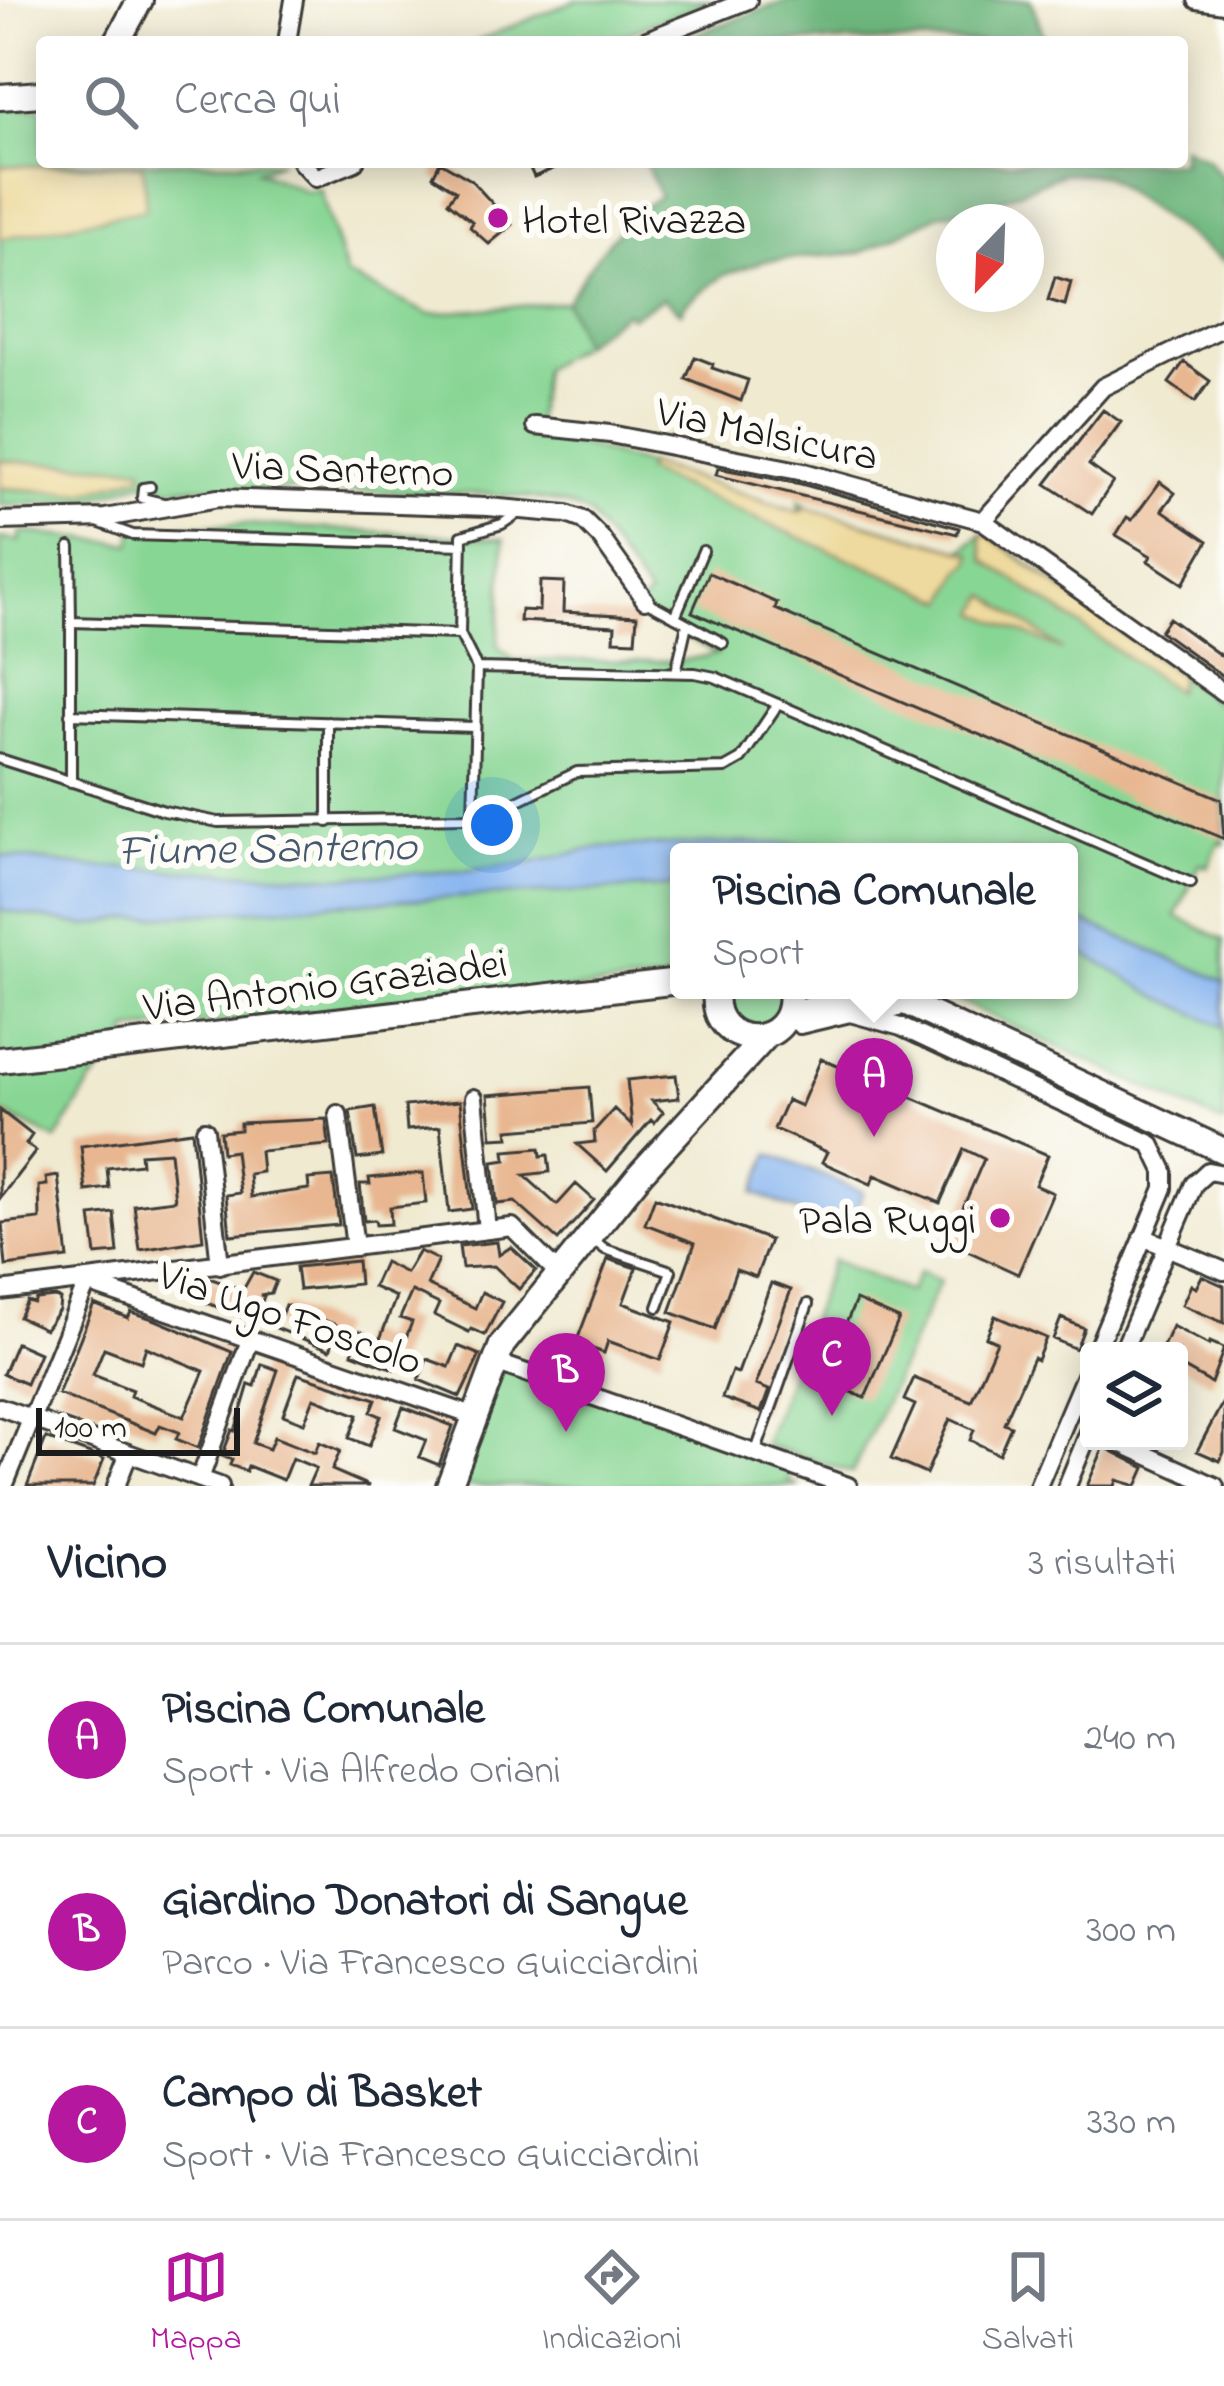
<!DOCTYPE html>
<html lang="it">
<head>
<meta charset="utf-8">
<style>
	body { margin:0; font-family:"Indie Flower",sans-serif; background:#f6f6f7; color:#1f2937 }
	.controls { position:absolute; right:36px; bottom:36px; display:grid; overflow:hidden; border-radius:12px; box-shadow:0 6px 30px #0003 }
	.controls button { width:108px; height:108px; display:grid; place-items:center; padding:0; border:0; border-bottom:3px solid #e0e1e3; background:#fff; color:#1f2937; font:60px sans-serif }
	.compass { position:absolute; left:936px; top:204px; width:108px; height:108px; border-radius:50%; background:#fff; box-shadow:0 6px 30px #0003; rotate:203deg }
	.scale { position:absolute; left:36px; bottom:30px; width:204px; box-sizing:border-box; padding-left:12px; border:6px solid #1c1c1c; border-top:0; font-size:33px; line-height:42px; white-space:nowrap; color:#1c1c1c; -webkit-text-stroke:9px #fdfcf7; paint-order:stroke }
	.you { position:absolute; left:492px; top:825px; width:42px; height:42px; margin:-30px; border:9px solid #fff; border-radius:50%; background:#1a73e8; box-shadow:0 0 0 18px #1a73e833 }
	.badge { display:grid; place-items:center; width:78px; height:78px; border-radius:50%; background:#b5179e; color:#fff; font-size:39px; font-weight:700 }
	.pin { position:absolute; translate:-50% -99px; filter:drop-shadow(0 3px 6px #0008) }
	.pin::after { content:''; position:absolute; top:63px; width:42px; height:36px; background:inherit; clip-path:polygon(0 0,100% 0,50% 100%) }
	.popup { position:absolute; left:670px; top:843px; width:408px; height:156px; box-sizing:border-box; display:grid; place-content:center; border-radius:12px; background:#fff; filter:drop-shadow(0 3px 9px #0005); font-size:39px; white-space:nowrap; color:#747a83 }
	.popup b { font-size:45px; color:#1f2937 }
	.popup::after { content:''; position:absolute; left:50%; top:100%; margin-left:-24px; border:24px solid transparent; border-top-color:#fff }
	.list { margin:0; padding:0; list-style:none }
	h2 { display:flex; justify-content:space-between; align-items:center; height:156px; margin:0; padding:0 48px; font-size:51px }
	h2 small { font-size:39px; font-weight:400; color:#747a83 }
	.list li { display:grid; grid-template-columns:78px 1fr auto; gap:36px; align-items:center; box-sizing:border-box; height:192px; padding:0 48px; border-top:3px solid #e0e1e3 }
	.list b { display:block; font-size:45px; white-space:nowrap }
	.list p { margin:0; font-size:39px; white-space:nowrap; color:#747a83 }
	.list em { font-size:39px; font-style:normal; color:#747a83 }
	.icon { flex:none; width:66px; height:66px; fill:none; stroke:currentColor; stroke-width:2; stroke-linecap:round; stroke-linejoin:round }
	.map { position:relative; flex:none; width:1224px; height:1486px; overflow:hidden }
	.search { position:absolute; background:#fff; box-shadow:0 6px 30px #0003; left:36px; right:36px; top:36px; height:132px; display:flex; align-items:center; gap:30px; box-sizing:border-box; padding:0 42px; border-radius:12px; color:#747a83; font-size:45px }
	.sheet { height:732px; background:#fff }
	nav { display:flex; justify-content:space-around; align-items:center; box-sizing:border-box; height:168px; border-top:3px solid #e0e1e3; background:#fff; font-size:33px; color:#747a83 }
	nav a { display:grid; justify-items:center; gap:6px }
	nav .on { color:#b5179e }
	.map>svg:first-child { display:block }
	.green { fill:#88d694; stroke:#527958; stroke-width:3 }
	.forest { fill:#6eb77e; stroke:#456a4d; stroke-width:3 }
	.sand { fill:#eeda9e; stroke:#857b5d; stroke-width:3 }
	.water { fill:#84b3ef; stroke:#506886; stroke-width:3 }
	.building { fill:#e8b791; fill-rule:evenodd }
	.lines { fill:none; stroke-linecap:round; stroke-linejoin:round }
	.lane-casing { stroke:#3c3b37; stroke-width:14 }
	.street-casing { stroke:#3c3b37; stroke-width:22 }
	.secondary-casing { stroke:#3c3b37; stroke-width:30 }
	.lane { stroke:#fff; stroke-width:8 }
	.street { stroke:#fff; stroke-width:16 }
	.secondary { stroke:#fff; stroke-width:24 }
	.poi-dot { fill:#b5179e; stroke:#fdfcf7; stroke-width:4.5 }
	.labels { text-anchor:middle; stroke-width:12; stroke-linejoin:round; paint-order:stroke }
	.poi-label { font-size:42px; fill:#1c1c1c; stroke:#fdfcf7; text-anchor:start }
	.street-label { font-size:42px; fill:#1c1c1c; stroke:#fdfcf7 }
	.water-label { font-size:45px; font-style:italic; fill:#465870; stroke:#fdfcf7 }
</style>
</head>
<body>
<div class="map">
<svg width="1224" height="1486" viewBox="0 0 1224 1486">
	<rect width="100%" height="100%" fill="#fdfcf7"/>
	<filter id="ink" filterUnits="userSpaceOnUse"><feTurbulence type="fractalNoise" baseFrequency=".00833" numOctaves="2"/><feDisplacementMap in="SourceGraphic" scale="24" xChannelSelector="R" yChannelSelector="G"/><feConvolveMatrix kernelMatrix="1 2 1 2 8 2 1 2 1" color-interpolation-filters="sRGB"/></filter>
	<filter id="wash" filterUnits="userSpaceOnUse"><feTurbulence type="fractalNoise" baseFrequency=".004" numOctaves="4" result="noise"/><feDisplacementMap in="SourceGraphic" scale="48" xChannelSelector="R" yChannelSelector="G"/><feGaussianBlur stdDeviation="2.7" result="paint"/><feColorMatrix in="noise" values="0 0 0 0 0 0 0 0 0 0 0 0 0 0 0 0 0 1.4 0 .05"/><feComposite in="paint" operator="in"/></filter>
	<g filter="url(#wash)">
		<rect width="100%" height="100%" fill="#f0ead1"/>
		<path class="green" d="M576,0h136l-108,42h-129z
			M14,107h28v55h239l-23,9 47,20 15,-2 26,86 83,39 137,-12 16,41 -40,26 -8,69 44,6 221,68v-11l15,11 147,39 23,-19 5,2 235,175v135l-5,-2 -11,25 -8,-3 -24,52 48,24v41l-155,-65v-64h-194l-18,-7 -256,2 -77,17 -61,7 -124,6 -247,-10 -92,-11v-318l20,3 1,-9 111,12 1,-16 110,-4 261,15 -6,108 16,13 166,1 37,-7 -72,-40 -6,-8 10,-10 -60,-81c-29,-17 -68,-18 -101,-21l-309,-7 -28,5 12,-10h-21l-53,18 -89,6v-397z
			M679,884v88l-18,9 -532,50 -2,12 -36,41 -35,56 -56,-29v-201l86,16 38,-7 221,-16z
			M1069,945l89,51 66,31v97l-289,-134h134z
			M724,990h58l1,15 -20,23 -30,-5z
			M832,1260l77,32 10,-20 21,9 -88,192 -88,-29z
			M494,1356l302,104 -8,21 11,5h-353z"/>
		<path class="forest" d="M788,0h243l15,42h-372z
			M1182,146l24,12 18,21v83l-121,-87 -40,-2 -72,31 -50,10 -80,39 -97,8 -40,14 -38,28 -5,9 -18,-14 -33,19 -4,-5 -44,31 -16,-41c26,-40 52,-81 94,-106l-15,-34h537z"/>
		<path class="sand" d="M143,165l3,44 -146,30v-73z
			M0,461l142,6 2,2 -2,5 -58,19 -84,-5z
			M648,464l152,48 6,-5 166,46 -1,9 -10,8 -14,31 -302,-130z
			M984,532l196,144 -4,15 -191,-131 -4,-21z
			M987,595l2,1 73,54 -84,-37z"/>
		<path class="water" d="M745,843l112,2 18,7h-196v32l-14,3 -320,16 -221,16 -38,7 -86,-16v-54l92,11 247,10 124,-6 61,-7 77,-17z
			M1069,916l155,65v46l-66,-31 -89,-51z
			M770,1154l93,38 -16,39 -93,-38z"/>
		<g id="blocks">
			<path class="building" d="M440,162l31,18 41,45 -23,19 -19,-17 3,-5 -25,-20 8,-11 -23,-15z
				M527,162h42l-35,15z
				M1055,277l16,5 -6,23 -17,-5z
				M695,357l18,7 -1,4 36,12 -7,21 -55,-22z
				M1184,362l26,19 -15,21 -26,-19z
				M1103,410l18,12 -32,43 24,17 -21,32 -46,-30z
				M718,468l83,16 158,44 -2,6 -241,-59z
				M1160,482l15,11 -13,17 46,31 -25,43 -35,-23 3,-5 -35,-21 11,-18 5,3z
				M709,573l68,30 -2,6 446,190 3,40 -532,-227z
				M540,581l24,1 -1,30 74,4 -2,25 -21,-1 1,-14 -95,-5 1,-11 18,1z
				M1169,618l55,40v19l-64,-46z
				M821,1059l227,96 -13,30 18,8 -35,81 -70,-32 36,-83 -20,-10 -24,54 -65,-28 -4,9 -49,-22 5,-10 -53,-23 13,-29 14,6z
				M676,1075l3,23 -27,3 11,11 -9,11 -3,-3 -44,51 -30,-27 18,-2 -1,-11 20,-22 18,17 -5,-46z
				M589,1087l3,36 -84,7 1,7 -17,1 -4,-43z
				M460,1101l12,108 -23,3 -9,-85 -33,3 -2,-24z
				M375,1107l7,49 -25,3 -7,-48z
				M0,1110l32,25 -6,9 10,7 -36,47z
				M326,1119l3,26 -69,6 2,21 -13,2 2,23 58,-8 -1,-10 25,-2 6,48 -109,10 -4,-40 14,-2 -5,-42 -13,2 -2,-21 20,-2v-7z
				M192,1131l11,109 -63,10 -6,-45 41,-5 -5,-48 -30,2 1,10 -34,4 2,20 -23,3 -5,-45z
				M540,1148l1,8 7,-1 2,17 -26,3 33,30 19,-21 18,16 -36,40 -43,-38 -18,2 -4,-42 13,-2 -1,-9z
				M423,1173l3,30 -36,4 1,17 -15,1 -1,-5 -11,1 -4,-37h10l-1,-6z
				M58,1176l10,82 -62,8 -4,-43 38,-4 -1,-33 8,-1 -1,-7z
				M655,1197l115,43 -14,37 -20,-7 -21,59 -45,-17 25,-69 -50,-19z
				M114,1213l4,40 -22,2 -5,-39z
				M497,1242l2,13 12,-8 25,23 -17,19 -25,-23 -32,2 -3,-22z
				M419,1251l19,9 -11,25 48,23 7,-16 20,10 -17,33 -14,-6 -2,3 -35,-17 5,-11 -27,-13 -12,27 12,4 -18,47 -42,-16 8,-22 20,8 16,-42 -23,-10 11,-25 22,11z
				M608,1259l28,9 -13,35 51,19 -14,38 -52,-19 -4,12 -28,-10z
				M357,1261l2,23 -60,6 -3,-23z
				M253,1272l23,9 -5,12 -11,2 4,1 -10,26 -54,-22 9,-22 34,12z
				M1202,1276l22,10v37l-42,-18 9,-20 5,3z
				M771,1283l20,7 -35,95 13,5 -8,22 -39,-14 10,-27 6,2z
				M55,1297l5,2 -1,11 -14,19 -26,-12 8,-16 7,2 2,-4z
				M856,1300l43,19 -34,79 -43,-18z
				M94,1304l34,14 3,-6 25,8 76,32 -34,96 -22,-9 3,-7 -19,-7 -4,8 -98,-39zM146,1347l58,24 -20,46 -54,-21 2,-6 -39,-15 11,-27 37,14z
				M285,1305l54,21 -9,24 -54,-22z
				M995,1316l51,22 -9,22 -4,-2 -29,65 7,3 -12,28 -29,-14 4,-10 -24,-11 -24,55 -35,-15 24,-54 -11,-5 10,-22 57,23 26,-59 -11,-5z
				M1061,1318l23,10 -8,21 -23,-10z
				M1172,1326l37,19 1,-3 14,6 -13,35 -32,-18v-14h-18z
				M16,1343l23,10 -13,31 -23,-10z
				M458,1346l22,9 -20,42 -41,-17 8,-21 22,8z
				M262,1364l16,6 -25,73 16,6 5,-12 41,16 4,-11 21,9 -8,19 37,16h-61l8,-18 -24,-10 -9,22 -35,-14 -2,5 -16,-6 2,-5 -10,-4 10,-26 3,1 14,-47 6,2z
				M298,1374l78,25 -5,13 10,4 -12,30 -20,-8 9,-23 -44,-17 -10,25 -21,-8z
				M1224,1400v52l-4,9 -23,-10z
				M403,1407l50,19 -14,39 -20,-8 7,-17 -31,-12z
				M46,1438l58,21 -11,27h-66z
				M1104,1447l41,21 -8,18 -20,-6 -2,6h-28z"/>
		</g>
	</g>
	<g filter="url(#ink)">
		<use href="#blocks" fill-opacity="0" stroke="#3c3b37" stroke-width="3"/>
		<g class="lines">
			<defs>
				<path id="lane" d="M150,487l-7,1 -1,10 21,5
					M100,523l33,12 329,10
					M70,547l1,75 389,12
					M646,601l77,42
					M675,617l28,-66
					M477,668l218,5 20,4 476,206
					M676,672l11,-48
					M70,714l405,13
					M0,759l164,52 54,11 248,-4 30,-7 81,-39 148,-4 16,-9 37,-55
					M71,782v-160
					M473,817l4,-149 -17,-34 2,-98 40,-12 15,-10
					M328,822v-100
					M591,1238l14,11 66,22 -13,36
					M756,1451l52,-147"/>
				<path id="street" d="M1197,0l27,4
					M287,42l7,-42
					M642,42l106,-42
					M301,162l15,16 39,-16
					M535,426l75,8 194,38 179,49 241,172
					M0,521l105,-3 113,-20 270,9 79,7 16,6 18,18 44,62
					M983,521l120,-134 121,-60
					M800,1025l50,-12 51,14 250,117 13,27v17l-68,163
					M474,1098l13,132
					M338,1114l17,133
					M205,1130l15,135
					M1143,1237l81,34
					M0,1291l512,-64 48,48
					M1123,1351l71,-167 14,-13 16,3
					M495,1362l353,124
					M0,1407l220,79
					M1116,1441l99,45
					M200,1479l50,-139
					M4,1486l83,-203 386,133
					M116,1486l12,-31
					M1038,1486l51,-120
					M1067,1486l22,-54"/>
				<path id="secondary" d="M117,42l23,-42
					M0,97l42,-3
					M716,990c-8,63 82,63 74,0
					M879,990l345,161
					M786,1019l53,-20 56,6
					M0,1060l679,-79
					M449,1486l53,-141 138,-171 127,-139"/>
			</defs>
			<use href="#lane" class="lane-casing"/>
			<use href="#street" class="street-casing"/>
			<use href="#secondary" class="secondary-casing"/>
			<use href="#lane" class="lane"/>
			<use href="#street" class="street"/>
			<use href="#secondary" class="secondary"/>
		</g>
	</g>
	<g class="poi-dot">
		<circle cx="498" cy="218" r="12"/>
		<circle cx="1000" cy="1218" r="12"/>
	</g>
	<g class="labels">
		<g class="poi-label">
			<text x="522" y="233">Hotel Rivazza</text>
			<text x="976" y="1233" text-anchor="end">Pala Ruggi</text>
		</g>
		<g class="street-label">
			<text transform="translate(768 432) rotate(12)" y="15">Via Malsicura</text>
			<text transform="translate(343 467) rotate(2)" y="15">Via Santerno</text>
			<text transform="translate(325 983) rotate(-7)" y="15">Via Antonio Graziadei</text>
			<text transform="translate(291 1316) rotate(19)" y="15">Via Ugo Foscolo</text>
		</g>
		<g class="water-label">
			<text transform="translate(267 846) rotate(-1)" y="16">Fiume Santerno</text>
		</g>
	</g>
</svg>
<div class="controls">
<button><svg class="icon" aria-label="layers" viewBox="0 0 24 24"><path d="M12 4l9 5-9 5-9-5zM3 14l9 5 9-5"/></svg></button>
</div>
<svg class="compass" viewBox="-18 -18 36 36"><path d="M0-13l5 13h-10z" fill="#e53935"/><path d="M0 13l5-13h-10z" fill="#747a83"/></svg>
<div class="scale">100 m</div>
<div class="you"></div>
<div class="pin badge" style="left:874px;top:1137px">A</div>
<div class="popup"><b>Piscina Comunale</b>Sport</div>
<div class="pin badge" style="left:566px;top:1432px">B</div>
<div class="pin badge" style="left:832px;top:1416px">C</div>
<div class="search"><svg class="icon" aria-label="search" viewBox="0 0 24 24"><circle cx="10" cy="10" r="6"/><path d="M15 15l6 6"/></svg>Cerca qui</div>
</div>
<section class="sheet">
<h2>Vicino<small>3 risultati</small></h2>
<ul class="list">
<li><span class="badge">A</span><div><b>Piscina Comunale</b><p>Sport · Via Alfredo Oriani</p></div><em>240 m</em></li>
<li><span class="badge">B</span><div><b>Giardino Donatori di Sangue</b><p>Parco · Via Francesco Guicciardini</p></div><em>300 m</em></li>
<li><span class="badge">C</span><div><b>Campo di Basket</b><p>Sport · Via Francesco Guicciardini</p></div><em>330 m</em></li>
</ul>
</section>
<nav>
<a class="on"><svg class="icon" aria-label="map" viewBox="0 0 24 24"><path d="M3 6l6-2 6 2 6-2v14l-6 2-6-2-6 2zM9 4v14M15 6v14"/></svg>Mappa</a>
<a><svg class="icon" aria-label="directions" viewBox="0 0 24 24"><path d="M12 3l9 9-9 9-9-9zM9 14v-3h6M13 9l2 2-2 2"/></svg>Indicazioni</a>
<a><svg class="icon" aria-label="saved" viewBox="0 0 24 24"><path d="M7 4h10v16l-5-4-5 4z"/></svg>Salvati</a>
</nav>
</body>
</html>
